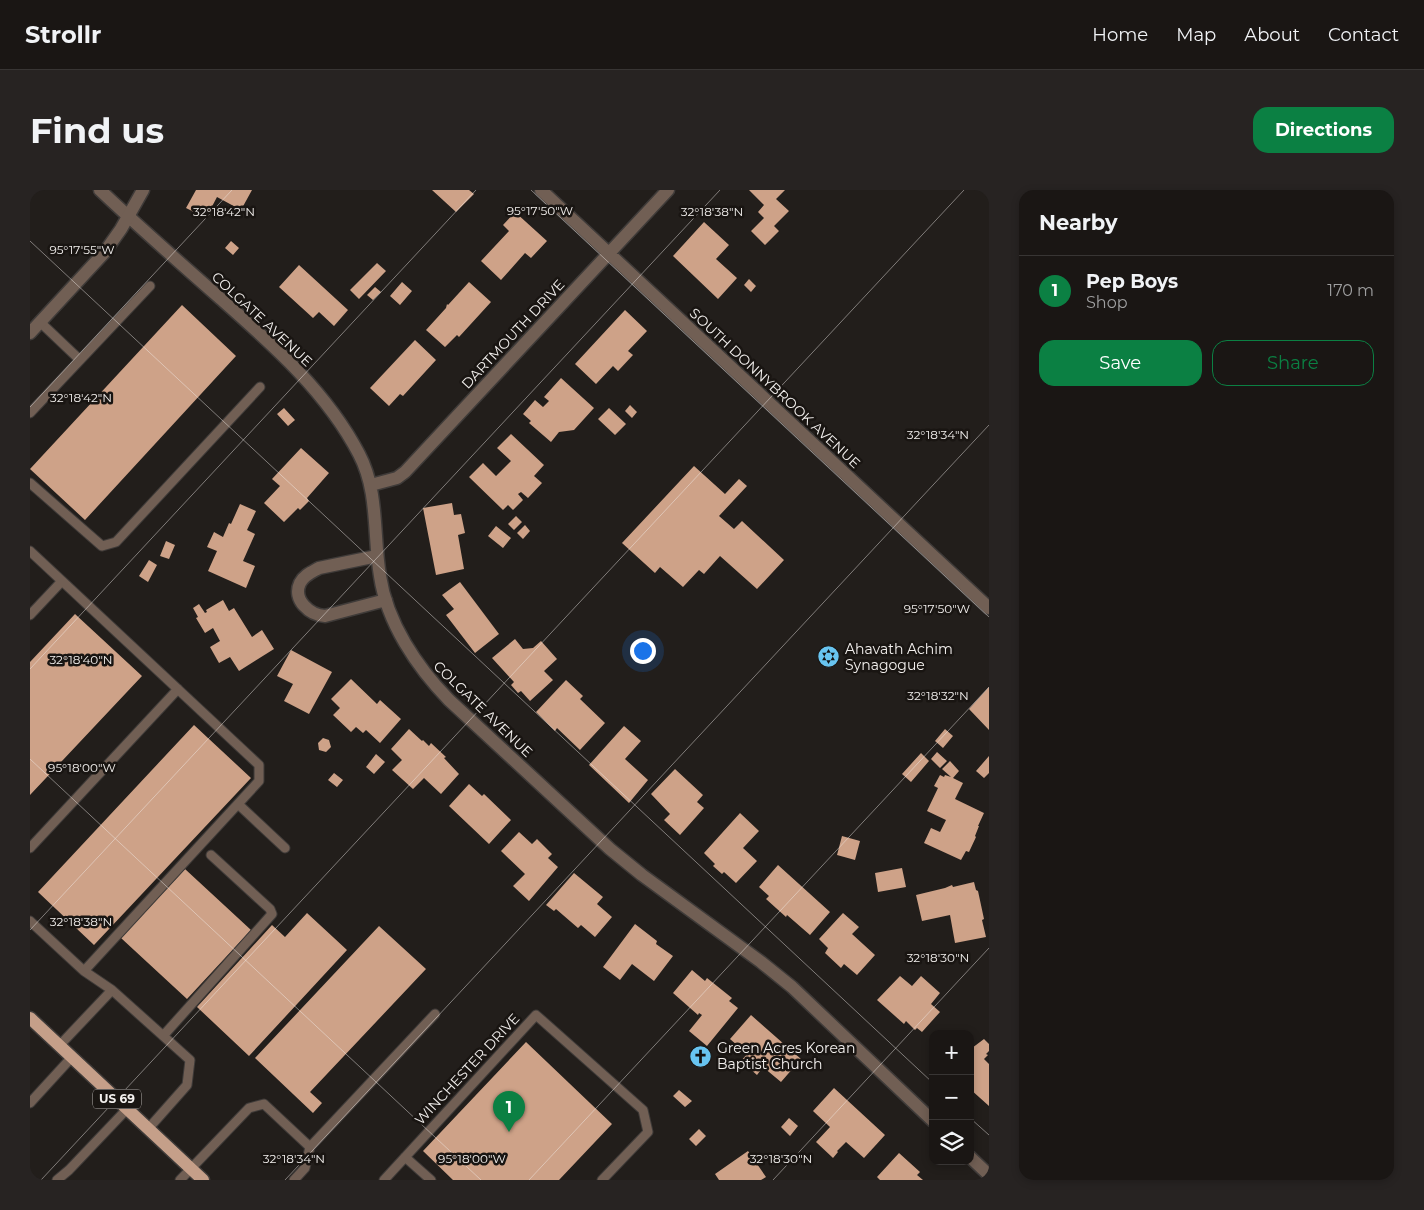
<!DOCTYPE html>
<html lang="en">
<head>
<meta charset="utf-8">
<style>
	body { margin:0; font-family:Montserrat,sans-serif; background:#272322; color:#f1f3f6 }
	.controls { position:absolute; right:15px; bottom:15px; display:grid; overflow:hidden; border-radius:10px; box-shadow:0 2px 8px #0003 }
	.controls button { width:45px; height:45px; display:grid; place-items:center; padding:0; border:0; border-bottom:1px solid #383534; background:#1a1614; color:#f1f3f6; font:25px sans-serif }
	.you { position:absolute; left:612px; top:460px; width:18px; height:18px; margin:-12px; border:4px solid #fff; border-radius:50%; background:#1a73e8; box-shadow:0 0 0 8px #1a73e833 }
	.badge { display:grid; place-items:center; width:32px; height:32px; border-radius:50%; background:#0b8043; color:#fff; font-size:16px; font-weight:700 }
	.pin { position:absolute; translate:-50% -41px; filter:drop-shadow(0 1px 2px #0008) }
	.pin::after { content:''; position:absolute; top:26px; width:18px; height:15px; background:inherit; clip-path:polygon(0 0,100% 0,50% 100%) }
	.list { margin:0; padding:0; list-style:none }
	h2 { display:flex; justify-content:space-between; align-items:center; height:65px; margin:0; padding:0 20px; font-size:21px }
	h2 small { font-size:16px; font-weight:400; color:#9f9fa0 }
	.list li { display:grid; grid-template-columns:32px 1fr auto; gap:15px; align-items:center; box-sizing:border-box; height:70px; padding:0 20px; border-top:1px solid #383534 }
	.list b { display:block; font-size:19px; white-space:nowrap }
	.list p { margin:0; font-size:16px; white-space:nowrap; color:#9f9fa0 }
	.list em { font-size:16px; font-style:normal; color:#9f9fa0 }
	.actions { display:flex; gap:10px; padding:15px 20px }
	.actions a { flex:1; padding:11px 0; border:1px solid #0b8043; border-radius:15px; text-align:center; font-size:18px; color:#0b8043 }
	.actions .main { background:#0b8043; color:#fff }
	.icon { flex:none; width:28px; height:28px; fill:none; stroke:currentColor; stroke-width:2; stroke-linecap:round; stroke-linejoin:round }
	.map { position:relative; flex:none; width:959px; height:990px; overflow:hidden; border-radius:15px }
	header { display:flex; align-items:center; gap:30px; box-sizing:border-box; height:70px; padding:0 25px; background:#1a1614; border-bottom:1px solid #383534 }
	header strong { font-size:24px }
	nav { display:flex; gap:28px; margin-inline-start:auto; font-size:18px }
	.intro { display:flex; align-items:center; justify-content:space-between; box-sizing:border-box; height:120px; padding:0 30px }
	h1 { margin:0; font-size:35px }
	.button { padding:12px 22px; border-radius:15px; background:#0b8043; color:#fff; font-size:18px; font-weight:700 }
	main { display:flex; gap:30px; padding:0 30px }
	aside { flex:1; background:#1a1614; border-radius:15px; box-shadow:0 2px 8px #0003 }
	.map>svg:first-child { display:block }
	.building { fill:#cea288 }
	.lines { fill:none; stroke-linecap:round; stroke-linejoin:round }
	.service-casing { stroke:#3f3b39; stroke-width:11 }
	.minor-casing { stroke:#3f3b39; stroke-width:15 }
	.tertiary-casing { stroke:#3f3b39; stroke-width:15 }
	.primary-casing { stroke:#3f3b39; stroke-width:15 }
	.service { stroke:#715f54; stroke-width:9 }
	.minor { stroke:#715f54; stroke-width:12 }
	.tertiary { stroke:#715f54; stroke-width:12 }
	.primary { stroke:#c59f89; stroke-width:12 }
	.ticks { fill:none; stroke:#f3f0ee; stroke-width:1; stroke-opacity:0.45 }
	.labels { text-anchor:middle; stroke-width:5; stroke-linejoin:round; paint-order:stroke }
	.shield { fill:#191512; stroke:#b2aeac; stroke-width:1 }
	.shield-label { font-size:12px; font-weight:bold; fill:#f3f0ee }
	.street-label { font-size:14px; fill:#f3f0ee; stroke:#191512 }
	.poi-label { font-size:14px; fill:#f3f0ee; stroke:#191512; text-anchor:start }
	.ticks-label { font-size:12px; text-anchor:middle; fill:#f3f0ee; stroke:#191512; stroke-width:5; stroke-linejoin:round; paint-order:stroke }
</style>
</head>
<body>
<header>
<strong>Strollr</strong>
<nav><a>Home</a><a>Map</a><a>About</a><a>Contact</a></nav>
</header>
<div class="intro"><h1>Find us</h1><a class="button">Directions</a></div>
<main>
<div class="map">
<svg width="959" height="990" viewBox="0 0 959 990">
	<rect width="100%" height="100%" fill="#221e1b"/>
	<path class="building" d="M166,0h56l-11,20 -24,-13 -11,21 -20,-10z
		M402,0h37l5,4 -18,18z
		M719,0h36l-9,9 13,12 -15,15 5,5 -14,14 -14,-14 13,-13 -6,-6 6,-7z
		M485,22l32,29 -16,17 -6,-5 -24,27 -20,-19 28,-30 -6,-6z
		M674,32l25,23 -13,14 21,19 -19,21 -45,-43z
		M201,51l8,7 -6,7 -8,-7z
		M347,73l9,8 -27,28 -9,-9z
		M269,75l49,45 -14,16 -15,-14 -6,6 -34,-31z
		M719,89l7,7 -5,6 -7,-7z
		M372,92l10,9 -12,14 -10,-9z
		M439,92l22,20 -32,35 -2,-2 -12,12 -19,-17 20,-22 1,-4 1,1z
		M345,97l6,5 -8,8 -6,-5z
		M152,115l54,51 -151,164 -55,-51z
		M595,120l22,21 -19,20 5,4 -15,16 -5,-5 -17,18 -21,-20z
		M385,150l21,20 -33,36 -3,-2 -11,12 -19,-18z
		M531,188l33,30 -20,22 -15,2 -8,10 -22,-19 2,-2 -8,-7 12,-14 8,7 6,-6 -5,-4z
		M600,215l7,7 -5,6 -7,-7z
		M254,218l11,12 -7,6 -11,-12z
		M579,218l17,16 -11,11 -17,-16z
		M481,244l33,31 -10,11 8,7 -14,15 -7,-6 -3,2 5,6 -10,10 -5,-5 -5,5 -34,-33 14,-14 13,13 15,-15 -14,-13z
		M271,258l28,25 -22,25 2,3 -9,9 -2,-2 -14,14 -20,-19 16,-17 -8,-7z
		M664,276l31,28 14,-15 8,7 -28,30 15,13 8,-8 42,39 -27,29 -37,-33 -16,18 -5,-4 -16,17 -23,-20 -5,6 -33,-30z
		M422,313l2,12 7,-1 4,19 -7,2 6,34 -28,6 -13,-67z
		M210,314l16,7 -9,19 8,4 -12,27 12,5 -9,22 -38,-17 9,-20 -10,-4 7,-15 9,5 6,-14 2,1z
		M486,326l6,6 -8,8 -6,-6z
		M495,335l5,6 -7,8 -6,-6z
		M466,336l15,12 -8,10 -15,-12z
		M136,351l9,4 -6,14 -9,-3z
		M119,370l8,5 -9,17 -9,-6z
		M430,392l39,52 -24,19 -29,-38 8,-6 -12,-14z
		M193,410l6,11 5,-3 18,29 10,-7 12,19 -35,22 -9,-14 -11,6 -9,-16 10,-6 -7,-13 -8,5 -9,-15 2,-1 -5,-9 6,-4 6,9 2,-1 -1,-2z
		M45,424l67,62 -112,119v-133z
		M485,449l8,10 10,-1 8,-7 16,18 -13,12 9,9 -23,21 -9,-10 -3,2 -7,-8 3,-3 -22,-24z
		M261,460l41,22 -23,42 -25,-13 9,-17 -16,-8z
		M321,489l26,25 3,-4 21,19 -21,24 -14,-13 -3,3 -7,-6 -5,5 -18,-17 7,-7 -9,-9z
		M536,490l17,16 -3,3 25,24 -25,27 -23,-22 -2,3 -19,-19z
		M959,497v43l-20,-21z
		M164,535l57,53 -157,167 -56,-53z
		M594,536l17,15 -16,18 23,21 -19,23 -40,-38z
		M379,539l13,12 1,-1 6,6 2,-3 15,14 -2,1 15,16 -18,20 -17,-16 -11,11 -21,-19 10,-10 -11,-11z
		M915,539l8,7 -10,12 -8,-7z
		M293,548l6,2 2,7 -5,5 -7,-2 -1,-7z
		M907,562l10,9 -7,7 -9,-9z
		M891,563l8,8 -18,21 -9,-8z
		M346,564l9,8 -11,12 -8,-7z
		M959,566v17l-5,5 -8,-7z
		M920,571l9,10 -6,7 10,5 -8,16 29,14 -6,13h1l-4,10 1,1 -7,15 -3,-1 -5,9 -37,-17 7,-15 9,4 6,-12 -19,-9 11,-23 -4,-2 6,-11 4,2 1,-2 6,2 -9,-8z
		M645,579l28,26 -6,7 7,6 -24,27 -16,-15 6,-6 -19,-20z
		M304,583l9,7 -6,7 -9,-7z
		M439,594l13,12 2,-2 27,26 -22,24 -40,-38z
		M710,623l19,18 -16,17 14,13 -21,22 -12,-11 -2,2 -9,-8 2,-2 -11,-11z
		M489,642l13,12 5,-5 15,15 -4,4 10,9 -29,34 -16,-15 12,-12 -24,-23z
		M812,646l18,5 -5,19 -18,-5z
		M748,675l52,47 -20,23 -23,-20 -1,2 -20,-18 3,-3 -10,-9z
		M872,678l4,19 -28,5 -3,-19z
		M155,679l66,61 -64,69 -66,-61z
		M544,683l29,24 -6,7 15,13 -17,20 -14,-12 -3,3 -22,-19 -2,2 -8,-6z
		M944,692l2,8 2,1 6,28 -2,1 4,17 -31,6 -5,-28 -28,6 -6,-26 29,-7 7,-3 1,2z
		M277,723l40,37 -98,106 -52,-49 75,-82 13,12z
		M813,723l16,14 -7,7 23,21 -18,20 -13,-11 -3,4 -16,-15 3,-5 -9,-9z
		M605,734l22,17 -1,3 17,12 -19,25 -22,-17 -12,16 -17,-13z
		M349,736l47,43 -116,123 12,11 -9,10 -58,-55z
		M662,780l13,11 2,-3 25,20 -3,3 9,7 -31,38 -18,-15 13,-16 -3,-2 -1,2 -25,-22z
		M870,786l12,10 9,-10 19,17 -9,11 9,8 -18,20 -5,-4 -2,2 -9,-9 -2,3 -27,-24z
		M721,825l50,44 -20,23 -18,-15 -6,8 -16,-14 6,-7 -17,-15z
		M954,849l5,5v7l-3,3 2,1 -4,4 5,5v42l-19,-17v-42l2,1z
		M496,852l86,82 -53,56h-106l-30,-29z
		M804,898l51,47 -21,23 -18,-16 -9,9 1,1 -5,6 -17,-16 14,-15 -17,-16z
		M649,900l13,11 -7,6 -12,-11z
		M759,928l9,8 -8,10 -9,-9z
		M669,939l7,7 -10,10 -7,-7z
		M718,961l18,26 -5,3h-42l-4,-6z
		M869,963l21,19 -3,3 6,5h-43l-3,-3z"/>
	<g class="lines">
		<defs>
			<path id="service" d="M10,132l40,38
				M0,223l120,-127
				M0,293l72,63 14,-4 144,-155
				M0,361l229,214v16l-175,190 -54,-50
				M0,425l32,-34
				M208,614l47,44
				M0,658l148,-159
				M54,781l28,19
				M133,846l109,-122 -2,-5 -59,-54
				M29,856l53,-56 78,70 -3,25 -39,44
				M0,913l42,-46
				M375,967l26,23
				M27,990l12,-10 58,-61
				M150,990l69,-72 15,-4 46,43
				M264,990l11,-12 5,-21 125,-133
				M354,990l152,-165 107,95 5,22 -46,48"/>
			<path id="minor" d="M70,0c39,37 80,73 121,109 51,45 106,93 138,155 20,38 14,81 21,122 7,47 37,91 69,124l161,149 32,26 119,87 31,25 141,134
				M511,0l448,418
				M341,295l26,-7 8,-6 263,-282
				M347,366l-58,12c-7,4 -15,7 -19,15 -8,17 10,32 25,33l61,-16
				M940,967l19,18"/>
			<path id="tertiary" d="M0,143l74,-80 17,-24 22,-39"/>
			<path id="primary" d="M0,828l173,162"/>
		</defs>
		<use href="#service" class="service-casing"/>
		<use href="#minor" class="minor-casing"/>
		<use href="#tertiary" class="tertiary-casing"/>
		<use href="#primary" class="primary-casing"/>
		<use href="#service" class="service"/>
		<use href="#minor" class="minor"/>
		<use href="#tertiary" class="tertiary"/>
		<use href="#primary" class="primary"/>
	</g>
	<path class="ticks" d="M501,0l458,427M0,51l903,842M0,217l202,-217M0,479l446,-479M0,569l451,421M0,740l690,-740M940,928l19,17M11,990l923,-990M255,990l704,-755M499,990l460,-493M743,990l216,-232"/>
	<defs>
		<symbol id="synagogue-disc" viewBox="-11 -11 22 22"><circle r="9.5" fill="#68c4f0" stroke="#191512"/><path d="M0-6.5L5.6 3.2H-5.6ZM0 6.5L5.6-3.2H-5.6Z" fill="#111"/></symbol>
		<symbol id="church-disc" viewBox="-11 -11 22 22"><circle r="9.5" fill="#68c4f0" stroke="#191512"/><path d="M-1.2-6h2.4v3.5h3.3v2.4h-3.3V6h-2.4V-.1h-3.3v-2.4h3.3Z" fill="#111"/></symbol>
	</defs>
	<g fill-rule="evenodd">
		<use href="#synagogue-disc" x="786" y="454" width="25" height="25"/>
		<use href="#church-disc" x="658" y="854" width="25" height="25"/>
	</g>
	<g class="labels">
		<rect class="shield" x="63" y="899.5" width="48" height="19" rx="4"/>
		<g class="shield-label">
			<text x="87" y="913">US 69</text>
		</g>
		<g class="street-label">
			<text transform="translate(232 129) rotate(43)" y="5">COLGATE AVENUE</text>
			<text transform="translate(483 144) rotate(-47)" y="5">DARTMOUTH DRIVE</text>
			<text transform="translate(745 198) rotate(43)" y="5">SOUTH DONNYBROOK AVENUE</text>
			<text transform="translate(453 519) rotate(44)" y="5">COLGATE AVENUE</text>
			<text transform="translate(437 879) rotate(-47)" y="5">WINCHESTER DRIVE</text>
		</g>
		<g class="poi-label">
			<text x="815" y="464">Ahavath Achim<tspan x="815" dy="16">Synagogue</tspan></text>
			<text x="687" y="863">Green Acres Korean<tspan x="687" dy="16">Baptist Church</tspan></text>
		</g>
	</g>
	<g class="ticks-label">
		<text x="510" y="25">95°17'50"W</text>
		<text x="194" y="26">32°18'42"N</text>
		<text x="682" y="26">32°18'38"N</text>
		<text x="52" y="64">95°17'55"W</text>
		<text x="51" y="212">32°18'42"N</text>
		<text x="908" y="249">32°18'34"N</text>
		<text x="907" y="423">95°17'50"W</text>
		<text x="51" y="474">32°18'40"N</text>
		<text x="908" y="510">32°18'32"N</text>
		<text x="52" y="582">95°18'00"W</text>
		<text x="51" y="736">32°18'38"N</text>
		<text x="908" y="772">32°18'30"N</text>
		<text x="264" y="973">32°18'34"N</text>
		<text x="751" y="973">32°18'30"N</text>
		<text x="442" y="973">95°18'00"W</text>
	</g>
</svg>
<div class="controls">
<button>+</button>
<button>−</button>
<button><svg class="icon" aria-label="layers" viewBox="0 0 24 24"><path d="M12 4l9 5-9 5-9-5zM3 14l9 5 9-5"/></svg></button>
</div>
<div class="you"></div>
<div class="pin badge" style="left:479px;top:942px">1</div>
</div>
<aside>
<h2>Nearby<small></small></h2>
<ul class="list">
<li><span class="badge">1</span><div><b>Pep Boys</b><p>Shop</p></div><em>170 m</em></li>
</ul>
<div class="actions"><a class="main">Save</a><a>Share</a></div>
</aside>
</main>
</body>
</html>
